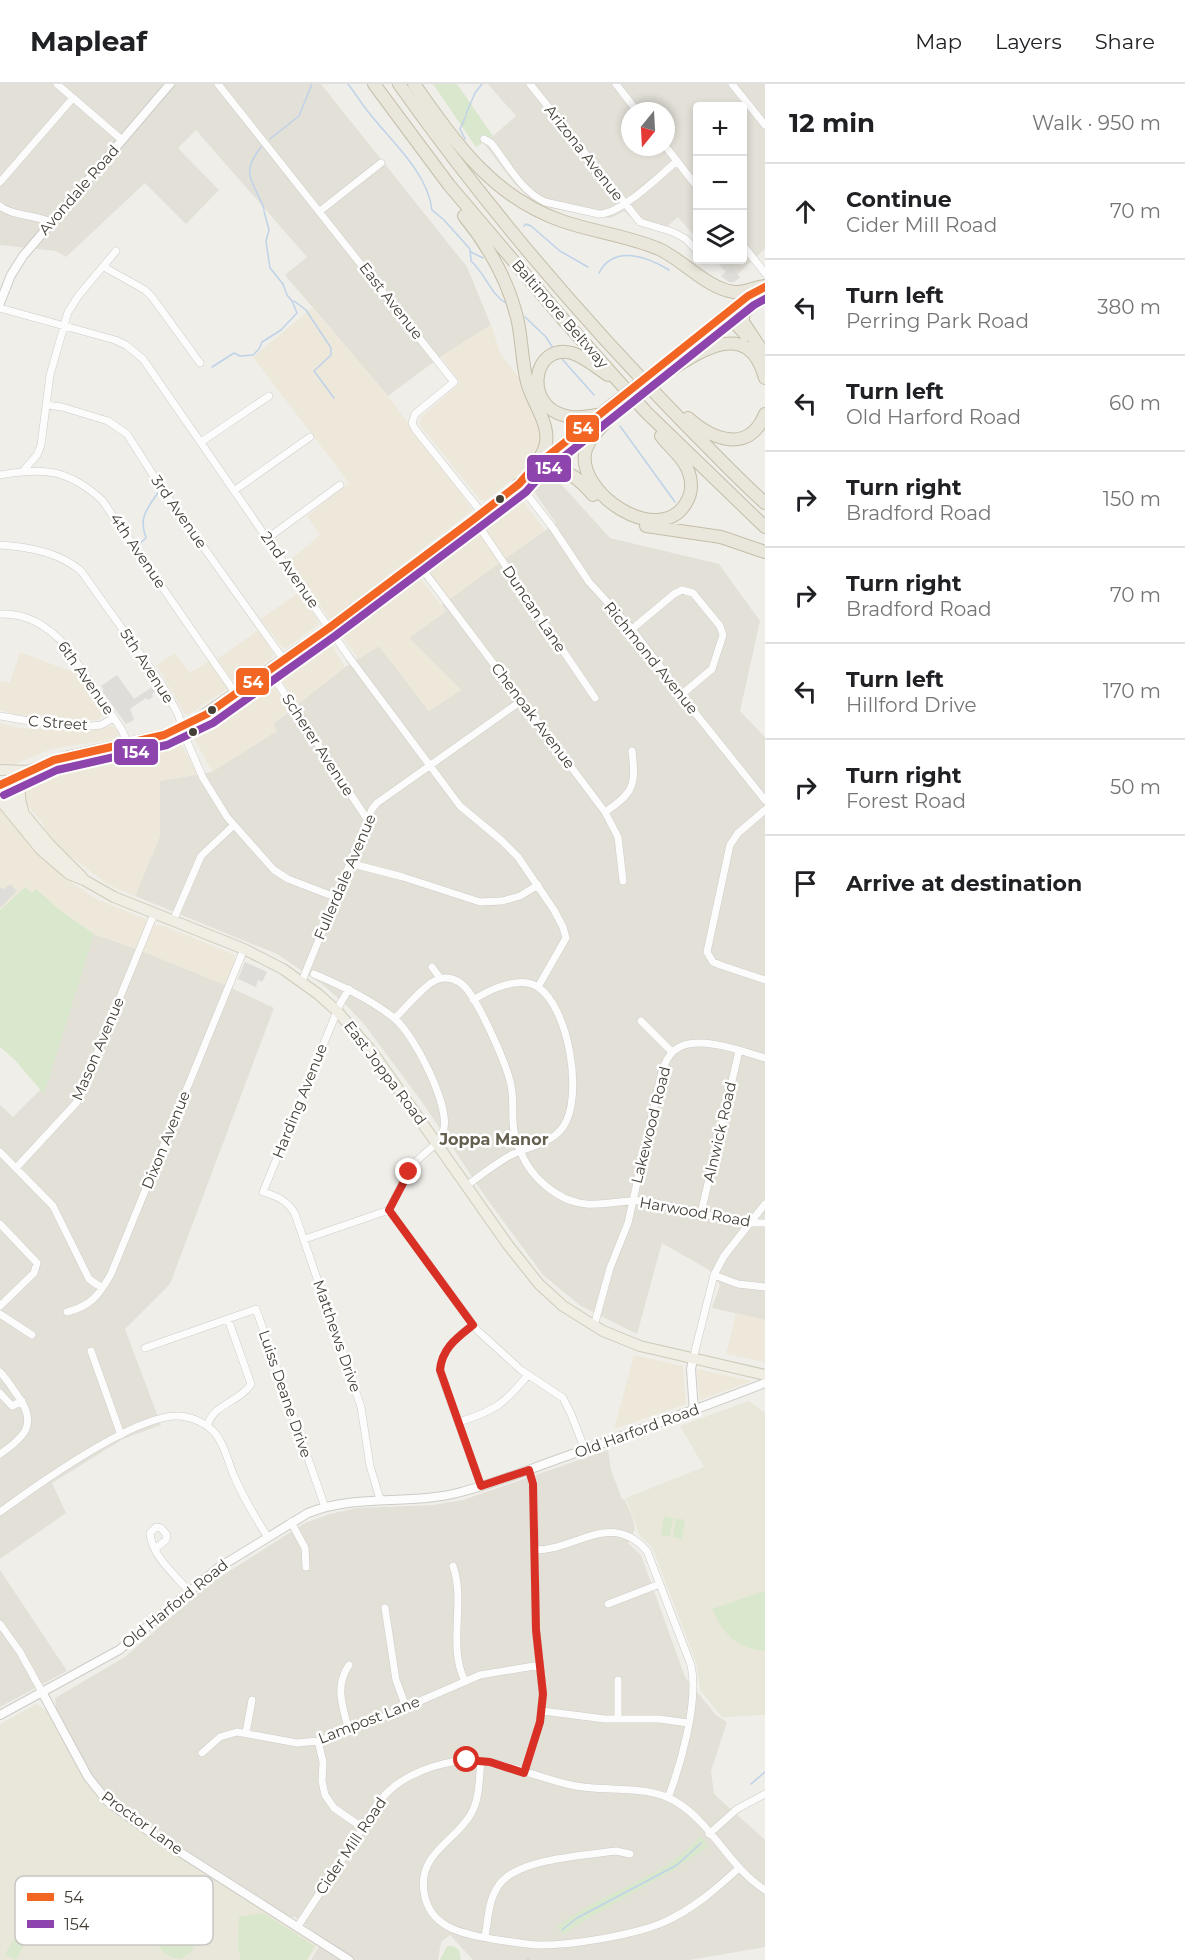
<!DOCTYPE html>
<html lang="en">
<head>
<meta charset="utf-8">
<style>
	body { margin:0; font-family:Montserrat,sans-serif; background:#f6f6f6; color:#202124 }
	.controls { position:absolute; right:18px; top:18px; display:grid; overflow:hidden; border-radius:6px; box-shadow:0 3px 9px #0003 }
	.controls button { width:54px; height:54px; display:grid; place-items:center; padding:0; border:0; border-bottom:2px solid #e0e0e0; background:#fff; color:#202124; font:30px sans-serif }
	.compass { position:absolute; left:621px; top:18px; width:54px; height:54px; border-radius:50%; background:#fff; box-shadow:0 3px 9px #0003; rotate:198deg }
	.stop { position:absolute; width:18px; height:18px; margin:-14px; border:4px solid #d93025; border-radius:50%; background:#fff }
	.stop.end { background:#d93025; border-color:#fff; box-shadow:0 2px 6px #0008 }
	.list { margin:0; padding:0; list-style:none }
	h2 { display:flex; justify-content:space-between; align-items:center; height:78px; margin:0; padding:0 24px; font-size:26px }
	h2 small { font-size:20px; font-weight:400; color:#757577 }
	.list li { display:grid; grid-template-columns:39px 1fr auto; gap:18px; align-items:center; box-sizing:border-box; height:96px; padding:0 24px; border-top:2px solid #e0e0e0 }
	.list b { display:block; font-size:22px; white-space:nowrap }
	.list p { margin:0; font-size:20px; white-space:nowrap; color:#757577 }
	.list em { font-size:20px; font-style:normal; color:#757577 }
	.icon { flex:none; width:33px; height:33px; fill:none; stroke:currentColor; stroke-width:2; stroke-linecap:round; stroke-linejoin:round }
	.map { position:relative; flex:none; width:765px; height:1876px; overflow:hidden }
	header { display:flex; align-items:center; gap:36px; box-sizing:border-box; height:84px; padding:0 30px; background:#fff; border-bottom:2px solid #e0e0e0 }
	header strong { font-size:28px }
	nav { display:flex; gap:33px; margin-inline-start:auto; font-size:21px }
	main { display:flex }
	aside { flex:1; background:#fff }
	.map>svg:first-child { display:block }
	.residential { fill:#e3e0d8; fill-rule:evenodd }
	.commercial { fill:#ede8da }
	.education { fill:#e9e7d9 }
	.green { fill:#d9e7cc }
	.parking { fill:#deddd9 }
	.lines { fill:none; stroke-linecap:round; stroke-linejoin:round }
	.stream { stroke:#bed2e8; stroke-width:1.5 }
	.minor-casing { stroke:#cdccc7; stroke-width:8 }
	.tertiary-casing { stroke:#cdccc7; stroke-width:10 }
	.primary-casing { stroke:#cfcbb9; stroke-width:12 }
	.motorway-casing { stroke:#c4bea8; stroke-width:14 }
	.minor { stroke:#fdfcfc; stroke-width:7 }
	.tertiary { stroke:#fdfcfc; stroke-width:8 }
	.primary { stroke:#efede4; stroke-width:10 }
	.motorway { stroke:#e9e6db; stroke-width:12 }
	.primary-bridge-casing { stroke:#cfcbb9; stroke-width:12; stroke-linecap:butt }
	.primary-bridge { stroke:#efede4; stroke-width:10 }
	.bus-1-casing { stroke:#fff; stroke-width:12 }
	.bus-2-casing { stroke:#fff; stroke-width:12 }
	.bus-1 { stroke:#f26522; stroke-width:8 }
	.bus-2 { stroke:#8e44ad; stroke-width:8 }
	.route { stroke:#d93025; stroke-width:8 }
	.bus-dot { fill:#444037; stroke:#fff; stroke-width:2 }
	.labels { text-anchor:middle; stroke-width:5; stroke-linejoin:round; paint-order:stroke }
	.street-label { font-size:15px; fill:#444037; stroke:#fff }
	.neighbourhood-label { font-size:16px; font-weight:bold; fill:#655f4f; stroke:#fff }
	.key { fill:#fff; stroke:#c7c6c3; stroke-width:1.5 }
	.key-label { font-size:16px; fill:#444037 }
	.line-badge { stroke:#fff; stroke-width:2 }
	.badge-label { font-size:16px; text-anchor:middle; font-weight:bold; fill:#fff }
</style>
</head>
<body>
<header>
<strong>Mapleaf</strong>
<nav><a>Map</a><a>Layers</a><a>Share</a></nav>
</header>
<main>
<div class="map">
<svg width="765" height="1876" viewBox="0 0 765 1876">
	<rect width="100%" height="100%" fill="#efeee9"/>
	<path class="residential" d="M0,0h321l146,183 24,58 -52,33 -51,38 -103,-121 22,-18 -111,-127 -18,18 41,42 -33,34 -41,-41 -79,74 -10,-6 -56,-6z
		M488,0h277v165l-33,30 -17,-19h27v-154h-44l-1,133 -19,-22 -17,15 -24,-9 -13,-12 -13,7 -12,-1 -50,-9 -19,-9 -17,-17 -30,-40 10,-6 23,-20zM630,27h36v36h-36z
		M535,400h26l49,54 109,26 41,57 -20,90 25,26v583l-53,-12 8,-23 -11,-15 -47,-27 -25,91 -56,-28 -38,-31 -56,-76 -65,-97 -58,-78 -16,-17 -25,-22 -46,-31 -142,-58 25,-60 -1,-55 53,-9 133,-105 34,-21 50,65 32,-21 -52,-52 37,-27 -4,-6 53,-40 61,-42 -26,-37z
		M94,850l48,17 83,34 49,23 -104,276 -45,45 36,96 -38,14 -71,44 14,30 -66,46v-454l13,12 32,-32z
		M608,1366l3,20 11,29 3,1 7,16 3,13 -7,14 13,12 44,122 31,38 11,7 -16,49 3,23 51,46v107l-76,13h-216l-23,-25 -9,7 -3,18h-127l12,-21 -28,-22h-5l-105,-68 -75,-51 -13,-14 -40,-70 -2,-16 70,-41 84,-73 96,-61 25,-9 27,-6 76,-3 30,-5z
		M0,1486l67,101 -67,36z"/>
	<path class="commercial" d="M312,224l76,88 85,114 -143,110 -40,-60 30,-25 -13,-19 42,-33 -96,-126z
		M491,241l9,27 22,30 19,48 -1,14 -17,27 -38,30 -5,-1 -61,-76 3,-8 38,-33 -19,-26z
		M518,411l27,35 -95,69 -25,-31z
		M416,489l30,38 -37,27 52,52 -32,21 -50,-65 -21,13 -20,-29z
		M300,508l18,29v4l-32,23 -4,-1 -22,-28z
		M259,546l14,23 -1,5 -33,24 -7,-2 -15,-21z
		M328,554l17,29 -48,38 -18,-30z
		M20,568l58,22 27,40 -7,6h-5l-75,-5 -18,-5v-29l10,2z
		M175,569l15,20 19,-12 19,27 -37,25 -3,2 -4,-2 -27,-48z
		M269,598l4,2 16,26 -16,13 4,8 -65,41 -20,-38 39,-24z
		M0,639l20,5 70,3 22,-5 6,5 1,4 -6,4 -62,10 -38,16 -9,1 -4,-1z
		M179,656l18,34 -37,7v55l-25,60 -26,-11 -43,-32 -17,-18 -8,-14 -18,-21v-8l5,-10 74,-23z
		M0,724l41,49 34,28 23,15 48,19v5l-10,25 -42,-15 -33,-23 -25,-22 -4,4 -7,-6 -25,23z
		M153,841l11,1 71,29v6l-10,24 -83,-34z
		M736,1229l29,7v42l-39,-8z
		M634,1271l49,11 3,38 -72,25z
		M697,1285l55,12 -52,19z"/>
	<path class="education" d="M749,1317l16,12v302l-43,2 -22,-27 -3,-25 -41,-108 -5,-11 -11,-10 -14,-38 78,-31 -24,-41z
		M37,1620l12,9 49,80 221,150 -11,17h-308v-236z"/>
	<path class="green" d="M433,0h24l36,52 -17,11z
		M25,803l7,6 4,-4 25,22 33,23 -50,160 -29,-34 -15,-13v-137z
		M664,1432l9,2 -3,19 -9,-2z
		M676,1434l9,2 -3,19 -9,-2z
		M765,1507v60c-29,-3 -41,-16 -53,-42z
		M701,1752l8,10 -35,24 -91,51 -20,14 -6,-8c37,-29 82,-42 120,-69 9,-6 16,-15 24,-22z
		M263,1829l51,33 -7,14h-66l-3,-11 1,-32z
		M173,1838h5l21,17 -9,14 -10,6c-14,-2 -21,-8 -25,-22z
		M14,1855l10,6 -8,15 -11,-6z
		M447,1862h6l6,4 2,10h-21z"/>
	<path class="parking" d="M731,183l9,10 -6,5h-5l-8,-6z
		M117,591l17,24 21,-14 3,4 -6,5 1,3 -5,3 -2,-2 -16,11 4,11 -8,4 -24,-33 2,-2 -3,-3z
		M10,800l7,7 -17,17v-20l4,1z
		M245,878l22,10 -5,10 -4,-2 -2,7 -18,-8z"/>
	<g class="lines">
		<path class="stream" d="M348,0c8,10 14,21 22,30 21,27 58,59 62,96l12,10 26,29 1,12c14,12 20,34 35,42
			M466,30l9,-21 7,-9
			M270,55l29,-23 13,-32
			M465,55l-5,-10 6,-13
			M261,63c-22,28 -7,34 3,62
			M524,142l2,-2 5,2 29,25 28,16
			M471,168l12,6
			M599,189c15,-29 49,-16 70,-3
			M294,217l12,9 25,38v7l-17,16 20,27
			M525,233l21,20 7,11
			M562,275l32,36
			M212,283l22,-14 6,3 13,-1 6,-6 3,-7 19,-12 16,-17 -5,-12 -5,-6 -4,-11 -13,-16 -4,-27 3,-11 -5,-19
			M620,342l55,76
			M138,461l8,-7c-8,-22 2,-30 13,-47
			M751,1700l14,-12
			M562,1846l15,-12 100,-53 24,-22
			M528,1876v-1"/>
		<defs>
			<path id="minor" d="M57,0l65,56
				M218,0l236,298 -39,32 -3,9 3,6 67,84
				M530,0l110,138 33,10 13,7 10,11
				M616,0l21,27
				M732,0l33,41
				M484,55l7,4c16,20 30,48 54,59l54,12c21,1 61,-39 78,-53
				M666,63l32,41
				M0,98l73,-84
				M0,122c12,10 36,9 51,16
				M320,127l61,-48
				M742,160l23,29
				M104,183l41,23 7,7 48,66
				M0,224l115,32 11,5 17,14 206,298 111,149 41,34 17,17 36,53 9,17 3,11 -28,49
				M46,321l16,2 46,14 19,13 35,55 122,171
				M201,358l68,-46
				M24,386l13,-15 4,-10 9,-70 18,-63 11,-17 37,-44
				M0,391c43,-8 68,-6 102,25l134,194
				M519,400l34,44 36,54 43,47 60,80 73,91
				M235,406l75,-53
				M474,435l121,179
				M268,454l72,-53
				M0,461c28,2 59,7 81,26l80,112 17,31 8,25 17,39 24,39 47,53 14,9 47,18
				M417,478l188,250 13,25 5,44
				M0,530c26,-1 48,12 65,31l57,85 6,14
				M632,545l42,-35 8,-4 11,3 27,33 3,9 -11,34 -31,26
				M269,586l98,149
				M0,632l29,5 62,5 10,-1 13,-7
				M765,726l-27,23 -8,12 -23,107 6,10 7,3 45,15
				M605,728c29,-19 31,-27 27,-61
				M349,779l54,14 77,25 22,-1 18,-5 18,-11
				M173,837l28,-65 33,-31
				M432,883l8,11
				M302,897l70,-172 5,-6 144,-102
				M349,905l-9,15 -77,188c14,4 25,9 32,22l66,193 9,59 10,33
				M395,934c11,-10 30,-35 44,-39 9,-3 19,1 25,7 14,14 41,75 46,95 5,17 1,33 4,50 1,9 5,18 9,26 7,15 20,28 34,37 32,20 57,4 90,7l90,21 28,1
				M641,937l31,31
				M0,1068l53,54 36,73 13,9
				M16,1084l61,-66 77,-188
				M466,1102c15,-11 29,-22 45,-31 18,-9 40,-11 52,-28 21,-30 6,-119 -25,-140 -19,-12 -49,3 -65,13
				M389,1126l88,120 44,40 42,28 8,16 14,36
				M701,1129l38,-162
				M0,1140l37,39 -3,10 -34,33
				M305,1155l84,-29c8,-16 15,-34 27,-48 9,-11 22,-16 27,-30 9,-24 -29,-98 -49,-114 -24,-19 -52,-32 -80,-44
				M714,1191l24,9 27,3
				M67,1228c24,-6 32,-17 44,-38l133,-325
				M0,1230l32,21
				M473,1241c-17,13 -32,24 -33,47l41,114
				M594,1242l16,-58 18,-45 32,-143c2,-7 4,-16 8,-22 17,-30 72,-7 97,0
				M145,1264l111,-39 69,198
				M91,1267l30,84
				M693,1275l21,-84 10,-19 41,-52
				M0,1288c7,7 12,16 18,24 20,28 7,41 -18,58
				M0,1309l12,13 10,-5
				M459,1338c37,-12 44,-17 69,-47
				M207,1342c7,-23 33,-24 44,-42l-23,-65
				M0,1428c37,-27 131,-94 175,-96 13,-1 29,6 38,15 11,11 15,31 21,45 9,21 21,41 33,60
				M291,1438l14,26 1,19
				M155,1465l11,-9 1,-5 -6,-7 -5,-1 -6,6c1,22 25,42 39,58
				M535,1466c42,0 76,-40 112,1l44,114c8,36 -10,99 -23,133
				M453,1482c13,37 -6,80 12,115
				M608,1520l52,-20
				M385,1524l11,72 10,27
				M0,1540l20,28 22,40
				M542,1627l63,8h54l29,4
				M618,1635v-39
				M349,1647c-6,-24 -15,-44 0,-66
				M246,1649l6,-33
				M318,1657l5,21 -1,19 3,14 9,13 29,20
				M202,1669l18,-16 17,-5 60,11 21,-2 56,-20 106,-46 60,-10
				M481,1677c-2,17 -1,37 -10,53 -16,28 -53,39 -47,78 5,36 39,42 68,47 15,2 30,5 45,6 32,1 96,-10 125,-22 30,-13 53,-33 77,-55
				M524,1689l16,-51 3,-28 -7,-63 -2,-137 -5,-24
				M709,1750l28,-25 28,-15
				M298,1842c20,-30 40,-61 60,-91 10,-15 18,-33 32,-45 22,-20 63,-33 93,-29 30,4 59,18 88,24 35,8 76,-2 107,18 35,22 52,65 87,87
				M485,1853c3,-16 3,-35 12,-49 16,-29 80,-31 110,-36l9,-1 14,3"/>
			<path id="tertiary" d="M0,219l11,-28 12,-19 147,-172
				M693,1275l-2,10 3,42
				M42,1608l46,85 20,25 50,36 191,122
				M0,1631l119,-65 99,-82 90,-55c50,-20 102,-7 153,-21 35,-9 69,-23 103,-35 67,-24 134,-48 201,-74"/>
			<path id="primary" d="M690,270l49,-39
				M658,284l90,-72 12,-6
				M538,380l75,-61
				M0,686l28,1 41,-15 95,-21 32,-15 133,-92 266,-199
				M0,701l49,59 33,33
				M0,716l41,50 28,24 15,6 30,17 130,52 39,20 35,25 19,17 36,42 135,192 31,39 24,22 40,25 37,15 125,29
				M23,726c-6,-16 -3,-25 5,-39"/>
			<path id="motorway" d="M374,0l75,101 113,133 84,94 119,115
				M399,0c85,120 181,233 285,339 27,27 53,55 81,80
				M414,0c42,59 77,112 148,137 32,11 66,15 97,28 24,11 49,40 75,43 10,1 21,-5 31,-6
				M464,132c26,32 45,65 54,106 4,20 4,40 9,60 5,21 25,43 18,65 -2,7 -7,14 -11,20
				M756,216l-13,14v8l22,33
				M727,230l19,21
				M669,287c32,-21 80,-53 96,7
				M598,331c-10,1 -22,4 -32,1 -44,-10 -33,-74 6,-63 13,4 25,15 36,22
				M611,333c-9,9 -20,19 -25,32 -13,43 73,100 100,54 7,-11 6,-24 1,-35 -6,-13 -18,-21 -26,-32
				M688,334c25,22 61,36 77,-4
				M519,400c37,-14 45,-23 74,11
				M646,442l75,11 44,15"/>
		</defs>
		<use href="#minor" class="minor-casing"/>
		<use href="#tertiary" class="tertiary-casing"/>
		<use href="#primary" class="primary-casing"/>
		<use href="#motorway" class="motorway-casing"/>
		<use href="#minor" class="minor"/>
		<use href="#tertiary" class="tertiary"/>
		<use href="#primary" class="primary"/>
		<use href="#motorway" class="motorway"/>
		<defs>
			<path id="primary-bridge" d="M613,319l45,-35
				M619,327l45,-36"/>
		</defs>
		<use href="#primary-bridge" class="primary-bridge-casing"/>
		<use href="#primary-bridge" class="primary-bridge"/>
		<defs>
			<path id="bus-1" d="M0,701l54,-25 110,-25 43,-21 122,-86 145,-109 45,-35 15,-17 214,-171 17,-9"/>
			<path id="bus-2" d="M4,711l53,-25 110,-25 46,-22 122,-87 145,-109 46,-35 15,-17 213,-170 11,-6"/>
		</defs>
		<use href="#bus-1" class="bus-1-casing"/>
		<use href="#bus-2" class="bus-2-casing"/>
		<use href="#bus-1" class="bus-1"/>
		<use href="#bus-2" class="bus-2"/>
	</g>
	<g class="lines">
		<path class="route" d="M409,1088l-20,38 84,115c-16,13 -31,23 -33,45l41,116 48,-16 4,14 3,146 7,64 -3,28 -16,51 -34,-11 -23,-2"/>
	</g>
	<g class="bus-dot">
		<circle cx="500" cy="415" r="5"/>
		<circle cx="212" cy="626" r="5"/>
		<circle cx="193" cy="648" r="5"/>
	</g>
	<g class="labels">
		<g class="street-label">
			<text transform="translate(584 69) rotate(52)" y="5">Arizona Avenue</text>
			<text transform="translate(79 106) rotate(-49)" y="5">Avondale Road</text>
			<text transform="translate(391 217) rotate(52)" y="5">East Avenue</text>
			<text transform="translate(560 230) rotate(49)" y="5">Baltimore Beltway</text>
			<text transform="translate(179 428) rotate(55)" y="5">3rd Avenue</text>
			<text transform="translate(138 467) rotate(56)" y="5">4th Avenue</text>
			<text transform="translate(290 486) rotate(55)" y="5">2nd Avenue</text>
			<text transform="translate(534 525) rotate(56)" y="5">Duncan Lane</text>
			<text transform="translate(651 574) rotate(51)" y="5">Richmond Avenue</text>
			<text transform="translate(147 582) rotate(57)" y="5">5th Avenue</text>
			<text transform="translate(86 594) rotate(55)" y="5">6th Avenue</text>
			<text transform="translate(533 632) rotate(53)" y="5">Chenoak Avenue</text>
			<text transform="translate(58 639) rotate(4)" y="5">C Street</text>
			<text transform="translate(318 661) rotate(57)" y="5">Scherer Avenue</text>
			<text transform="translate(345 793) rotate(-67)" y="5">Fullerdale Avenue</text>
			<text transform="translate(98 965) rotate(-67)" y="5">Mason Avenue</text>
			<text transform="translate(385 989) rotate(53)" y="5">East Joppa Road</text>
			<text transform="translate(300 1017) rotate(-68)" y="5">Harding Avenue</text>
			<text transform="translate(651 1041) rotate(-76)" y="5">Lakewood Road</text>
			<text transform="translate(720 1048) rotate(-77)" y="5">Alnwick Road</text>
			<text transform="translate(166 1056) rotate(-68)" y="5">Dixon Avenue</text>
			<text transform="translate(695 1128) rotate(10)" y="5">Harwood Road</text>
			<text transform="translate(337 1252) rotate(71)" y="5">Matthews Drive</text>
			<text transform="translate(285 1310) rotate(71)" y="5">Luiss Deane Drive</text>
			<text transform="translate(637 1347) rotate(-20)" y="5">Old Harford Road</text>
			<text transform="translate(175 1520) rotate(-39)" y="5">Old Harford Road</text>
			<text transform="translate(369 1636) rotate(-21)" y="5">Lampost Lane</text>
			<text transform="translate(142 1739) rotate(36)" y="5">Proctor Lane</text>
			<text transform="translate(351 1762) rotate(-56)" y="5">Cider Mill Road</text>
		</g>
		<g class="neighbourhood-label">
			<text x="494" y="1061">Joppa Manor</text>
		</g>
	</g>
	<rect x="15" y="1792" width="198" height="69" rx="9" class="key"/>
	<rect x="27" y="1809" width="27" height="8" fill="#f26522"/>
	<rect x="27" y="1836" width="27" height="8" fill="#8e44ad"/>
	<g class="key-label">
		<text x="64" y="1819">54</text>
		<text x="64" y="1846">154</text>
	</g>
	<g class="line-badge">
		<rect x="565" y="330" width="35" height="29" rx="6" fill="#f26522"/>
		<rect x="526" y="370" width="46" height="29" rx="6" fill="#8e44ad"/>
		<rect x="235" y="583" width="35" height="29" rx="6" fill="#f26522"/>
		<rect x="113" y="654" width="46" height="28" rx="6" fill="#8e44ad"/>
	</g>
	<g class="badge-label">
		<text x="583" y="350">54</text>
		<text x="549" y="390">154</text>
		<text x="253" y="604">54</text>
		<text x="136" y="674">154</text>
	</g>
</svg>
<div class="controls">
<button>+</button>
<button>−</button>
<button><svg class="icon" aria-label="layers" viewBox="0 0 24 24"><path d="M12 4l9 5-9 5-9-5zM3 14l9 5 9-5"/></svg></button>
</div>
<svg class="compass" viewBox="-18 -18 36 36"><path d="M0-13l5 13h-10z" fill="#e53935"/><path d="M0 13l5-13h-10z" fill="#757577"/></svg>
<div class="stop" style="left:467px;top:1676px"></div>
<div class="stop end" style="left:409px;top:1088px"></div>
</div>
<aside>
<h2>12 min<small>Walk · 950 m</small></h2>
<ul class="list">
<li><svg class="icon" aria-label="ahead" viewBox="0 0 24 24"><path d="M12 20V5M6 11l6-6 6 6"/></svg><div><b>Continue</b><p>Cider Mill Road</p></div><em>70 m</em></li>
<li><svg class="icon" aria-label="left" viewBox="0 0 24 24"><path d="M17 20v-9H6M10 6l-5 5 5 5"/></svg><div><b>Turn left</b><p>Perring Park Road</p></div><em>380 m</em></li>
<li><svg class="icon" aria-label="left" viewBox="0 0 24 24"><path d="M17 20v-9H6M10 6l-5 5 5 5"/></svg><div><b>Turn left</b><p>Old Harford Road</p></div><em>60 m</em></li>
<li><svg class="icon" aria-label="right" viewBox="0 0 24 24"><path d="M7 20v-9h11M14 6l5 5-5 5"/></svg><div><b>Turn right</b><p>Bradford Road</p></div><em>150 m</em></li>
<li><svg class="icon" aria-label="right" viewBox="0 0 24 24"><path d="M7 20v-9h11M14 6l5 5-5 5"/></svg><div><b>Turn right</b><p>Bradford Road</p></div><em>70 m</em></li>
<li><svg class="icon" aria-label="left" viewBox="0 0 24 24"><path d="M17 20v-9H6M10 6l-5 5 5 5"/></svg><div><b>Turn left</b><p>Hillford Drive</p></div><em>170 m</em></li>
<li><svg class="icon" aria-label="right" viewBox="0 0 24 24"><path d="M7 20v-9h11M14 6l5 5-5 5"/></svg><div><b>Turn right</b><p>Forest Road</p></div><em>50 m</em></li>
<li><svg class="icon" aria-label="arrive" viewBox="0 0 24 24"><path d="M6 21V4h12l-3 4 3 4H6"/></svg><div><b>Arrive at destination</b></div></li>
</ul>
</aside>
</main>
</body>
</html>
